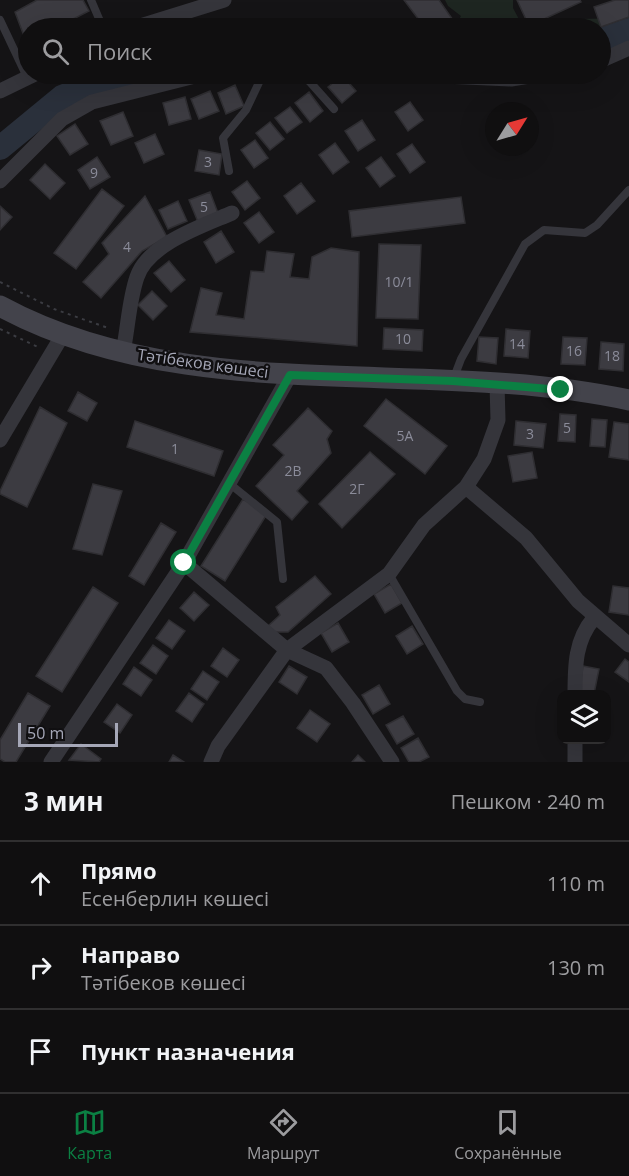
<!DOCTYPE html>
<html lang="ru">
<head>
<meta charset="utf-8">
<style>
	body { margin:0; font-family:"Open Sans",sans-serif; background:#191819; color:#f1f3f6 }
	.controls { position:absolute; right:18px; bottom:18px; display:grid; overflow:hidden; border-radius:12px; box-shadow:0 6px 24px #0002 }
	.controls button { width:54px; height:54px; display:grid; place-items:center; padding:0; border:0; border-bottom:2px solid #302f30; background:#100f10; color:#f1f3f6; font:30px sans-serif }
	.compass { position:absolute; left:485px; top:102px; width:54px; height:54px; border-radius:50%; background:#100f10; box-shadow:0 6px 24px #0002; rotate:53deg }
	.scale { position:absolute; left:18px; bottom:15px; width:100px; box-sizing:border-box; padding-left:6px; border:3px solid #a5a7b7; border-top:0; font-size:16px; line-height:21px; white-space:nowrap; color:#a5a7b7; -webkit-text-stroke:4px #100f11; paint-order:stroke }
	.stop { position:absolute; width:18px; height:18px; margin:-14px; border:4px solid #0b8043; border-radius:50%; background:#fff }
	.stop.end { background:#0b8043; border-color:#fff; box-shadow:0 2px 6px #0008 }
	.list { margin:0; padding:0; list-style:none }
	h2 { display:flex; justify-content:space-between; align-items:center; height:78px; margin:0; padding:0 24px; font-size:26px }
	h2 small { font-size:20px; font-weight:400; color:#9c9c9f }
	.list li { display:grid; grid-template-columns:39px 1fr auto; gap:18px; align-items:center; box-sizing:border-box; height:84px; padding:0 24px; border-top:2px solid #302f30 }
	.list b { display:block; font-size:22px; white-space:nowrap }
	.list p { margin:0; font-size:20px; white-space:nowrap; color:#9c9c9f }
	.list em { font-size:20px; font-style:normal; color:#9c9c9f }
	.icon { flex:none; width:33px; height:33px; fill:none; stroke:currentColor; stroke-width:2; stroke-linecap:round; stroke-linejoin:round }
	.map { position:relative; flex:none; width:629px; height:762px; overflow:hidden }
	.search { position:absolute; background:#100f10; box-shadow:0 6px 24px #0002; left:18px; right:18px; top:18px; height:66px; display:flex; align-items:center; gap:15px; box-sizing:border-box; padding:0 21px; border-radius:33px; color:#9c9c9f; font-size:22px }
	.sheet { height:330px; background:#100f10 }
	nav { display:flex; justify-content:space-around; align-items:center; box-sizing:border-box; height:84px; border-top:2px solid #302f30; background:#100f10; font-size:16px; color:#9c9c9f }
	nav a { display:grid; justify-items:center; gap:3px }
	nav .on { color:#0b8043 }
	.map>svg:first-child { display:block }
	.green { fill:#1e2621 }
	.lines { fill:none; stroke-linecap:round; stroke-linejoin:round }
	.river { stroke:#2a303b; stroke-width:24 }
	.building { fill:#3c3b41; stroke:#2f2e32; stroke-width:1.5 }
	.path { stroke:#3b3c42; stroke-width:2; stroke-dasharray:3 4.5; stroke-linecap:butt }
	.lane { stroke:#35353b; stroke-width:8 }
	.street { stroke:#35353b; stroke-width:15 }
	.secondary { stroke:#43434b; stroke-width:21 }
	.route { stroke:#0b8043; stroke-width:8 }
	.labels { text-anchor:middle; stroke-width:5; stroke-linejoin:round; paint-order:stroke }
	.number-label { font-size:14px; fill:#8b8c9a }
	.street-label { font-size:16px; fill:#a5a7b7; stroke:#100f11 }
</style>
</head>
<body>
<div class="map">
<svg width="629" height="762" viewBox="0 0 629 762">
	<rect width="100%" height="100%" fill="#151416"/>
	<path class="green" d="M445,0h68v8l9,17 23,3 34,-9 50,-1v20l-28,9 -1,-19h-146l7,-12 -13,-10z"/>
	<g class="lines">
		<path class="river" d="M600,40l29,-10
			M0,148l62,-51 33,-13 54,-10"/>
	</g>
	<path class="building" d="M37,0h46l6,11 -33,17h-28l-1,16 -12,-32z
		M404,0h35l14,20 -12,8h-16z
		M517,0h63l1,2 -52,24z
		M615,0h14v17l-28,10 -7,-20z
		M342,75l14,16 -14,12 -14,-16z
		M235,85l9,21 -18,8 -8,-21z
		M210,91l9,20 -20,8 -8,-20z
		M309,92l14,19 -13,11 -15,-19z
		M185,97l6,22 -22,6 -6,-22z
		M410,102l13,18 -15,11 -13,-19z
		M290,107l12,15 -15,11 -12,-15z
		M123,112l10,24 -22,9 -11,-24z
		M362,120l13,20 -17,11 -13,-20z
		M270,122l14,17 -14,11 -14,-17z
		M75,124l13,20 -18,11 -13,-19z
		M155,134l9,20 -20,9 -9,-20z
		M255,140l13,18 -14,10 -13,-18z
		M335,143l14,19 -16,12 -14,-19z
		M412,144l13,18 -15,11 -13,-19z
		M199,150l23,4 -3,21 -24,-4z
		M97,157l13,20 -20,12 -12,-19z
		M381,157l14,19 -15,11 -14,-19z
		M45,164l20,19 -15,16 -20,-19z
		M247,181l13,17 -15,12 -13,-18z
		M301,183l14,18 -18,13 -13,-18z
		M102,189l22,17 -48,63 -22,-16z
		M210,192l8,21 -20,9 -9,-22z
		M145,196l22,41 -25,14 -41,47 -18,-16 26,-28 -7,-11z
		M461,197l4,26 -113,14 -3,-26z
		M178,201l9,20 -19,8 -9,-19z
		M0,206l12,11 -12,13z
		M259,212l15,20 -15,11 -15,-20z
		M221,231l13,21 -18,11 -12,-21z
		M379,244l42,1 -3,74 -42,-1z
		M331,248l28,4 -2,94 -167,-14 11,-44 21,5 -6,22 28,4 7,-48 13,1 3,-21 27,3 -4,23 19,2 3,-22z
		M169,261l16,19 -14,12 -17,-19z
		M152,291l15,15 -14,14 -15,-15z
		M384,328l39,2 -1,21 -39,-2z
		M506,329l24,2 -2,27 -24,-2z
		M479,337l19,1 -2,26 -19,-3z
		M563,337l24,1 -2,27 -24,-1z
		M601,342l23,2 -1,27 -24,-2z
		M78,392l19,11 -10,18 -19,-10z
		M386,399l61,47 -22,28 -61,-48z
		M40,407l27,16 -40,84 -27,-13v-3z
		M308,408l24,23 -5,8 4,14 -34,38 11,11 -16,18 -36,-34 28,-31 -11,-10z
		M560,414l16,1 -1,27 -17,-1z
		M592,419l15,1 -2,27 -15,-1z
		M135,421l88,30 -9,25 -87,-29z
		M516,421l30,3 -3,24 -29,-3z
		M614,422l15,2v36l-20,-3z
		M370,452l25,22 -53,54 -23,-24z
		M532,452l5,26 -24,4 -5,-26z
		M93,484l29,7 -20,64 -29,-6z
		M243,499l24,15 -42,67 -24,-15z
		M161,523l15,9 -32,53 -15,-9z
		M315,576l16,18 -43,38h-15l-5,-6 12,-11 -4,-8z
		M391,584l11,19 -17,10 -11,-19z
		M613,586l16,2v27l-20,-3z
		M93,587l25,16 -56,89 -26,-16z
		M194,592l15,13 -15,16 -14,-13z
		M169,620l16,11 -13,18 -16,-11z
		M338,623l11,19 -17,10 -11,-19z
		M412,626l11,18 -16,10 -11,-18z
		M153,645l15,11 -12,18 -16,-11z
		M223,648l16,12 -12,17 -16,-11z
		M625,659l4,3v20l-14,-10z
		M289,666l18,11 -10,17 -18,-12z
		M583,666l16,3 -5,25 -15,-2z
		M134,667l18,13 -11,16 -18,-12z
		M203,671l16,11 -12,18 -16,-11z
		M379,685l11,19 -17,10 -11,-19z
		M28,693l22,13 -34,56h-11l-5,-3v-19z
		M189,693l15,11 -12,18 -16,-11z
		M117,704l15,11 -12,18 -16,-11z
		M310,710l20,14 -13,18 -20,-14z
		M403,716l11,18 -17,10 -11,-19z
		M418,738l11,19 -10,5h-10l-8,-14z
		M81,744l20,15 -2,3 -30,-2z
		M173,755l11,7h-15z
		M358,755l7,7h-13z"/>
	<g class="lines">
		<path class="path" d="M0,282l54,27 54,19
			M0,329l40,19"/>
		<path class="lane" d="M91,0l12,28
			M0,20l27,57
			M292,74l17,7 25,28
			M229,171l-6,-33 23,-28 17,-36
			M453,380l8,-21 64,-115 19,-14 41,3 12,-8 32,-35
			M230,484l47,38 6,57
			M389,574l68,117 8,8 15,3"/>
		<path class="street" d="M134,28l90,-28
			M600,61l29,-13
			M399,74l112,5 31,-5
			M0,91l35,-17
			M0,181l62,-62 30,-17 111,-28
			M123,352c5,-24 6,-52 14,-75 11,-33 65,-51 95,-64
			M0,440l62,-104
			M466,487l60,51 52,63 51,44
			M184,563l103,87 39,18 27,35 39,59
			M575,694c0,-28 0,-54 19,-76
			M575,740v22
			M51,762l133,-199 106,-188
			M211,762l7,-16 69,-96 102,-76 35,-49 42,-38 18,-28 14,-39 -1,-36"/>
		<path class="secondary" d="M0,306c190,103 425,50 629,94"/>
	</g>
	<g class="lines">
		<path class="route" d="M184,563l106,-188 163,6 108,9"/>
	</g>
	<g class="labels">
		<g class="number-label">
			<text x="208" y="167">3</text>
			<text x="94" y="178">9</text>
			<text x="204" y="212">5</text>
			<text x="127" y="252">4</text>
			<text x="399" y="287">10/1</text>
			<text x="403" y="344">10</text>
			<text x="517" y="349">14</text>
			<text x="574" y="356">16</text>
			<text x="612" y="361">18</text>
			<text x="567" y="433">5</text>
			<text x="530" y="439">3</text>
			<text x="405" y="441">5А</text>
			<text x="175" y="454">1</text>
			<text x="293" y="476">2В</text>
			<text x="357" y="494">2Г</text>
		</g>
		<g class="street-label">
			<text transform="translate(203 363) rotate(8)" y="6">Тәтібеков көшесі</text>
		</g>
	</g>
</svg>
<div class="controls">
<button><svg class="icon" aria-label="layers" viewBox="0 0 24 24"><path d="M12 4l9 5-9 5-9-5zM3 14l9 5 9-5"/></svg></button>
</div>
<svg class="compass" viewBox="-18 -18 36 36"><path d="M0-13l5 13h-10z" fill="#e53935"/><path d="M0 13l5-13h-10z" fill="#9c9c9f"/></svg>
<div class="scale">50 m</div>
<div class="stop" style="left:184px;top:563px"></div>
<div class="stop end" style="left:561px;top:390px"></div>
<div class="search"><svg class="icon" aria-label="search" viewBox="0 0 24 24"><circle cx="10" cy="10" r="6"/><path d="M15 15l6 6"/></svg>Поиск</div>
</div>
<section class="sheet">
<h2>3 мин<small>Пешком · 240 m</small></h2>
<ul class="list">
<li><svg class="icon" aria-label="ahead" viewBox="0 0 24 24"><path d="M12 20V5M6 11l6-6 6 6"/></svg><div><b>Прямо</b><p>Есенберлин көшесі</p></div><em>110 m</em></li>
<li><svg class="icon" aria-label="right" viewBox="0 0 24 24"><path d="M7 20v-9h11M14 6l5 5-5 5"/></svg><div><b>Направо</b><p>Тәтібеков көшесі</p></div><em>130 m</em></li>
<li><svg class="icon" aria-label="arrive" viewBox="0 0 24 24"><path d="M6 21V4h12l-3 4 3 4H6"/></svg><div><b>Пункт назначения</b></div></li>
</ul>
</section>
<nav>
<a class="on"><svg class="icon" aria-label="map" viewBox="0 0 24 24"><path d="M3 6l6-2 6 2 6-2v14l-6 2-6-2-6 2zM9 4v14M15 6v14"/></svg>Карта</a>
<a><svg class="icon" aria-label="directions" viewBox="0 0 24 24"><path d="M12 3l9 9-9 9-9-9zM9 14v-3h6M13 9l2 2-2 2"/></svg>Маршрут</a>
<a><svg class="icon" aria-label="saved" viewBox="0 0 24 24"><path d="M7 4h10v16l-5-4-5 4z"/></svg>Сохранённые</a>
</nav>
</body>
</html>
